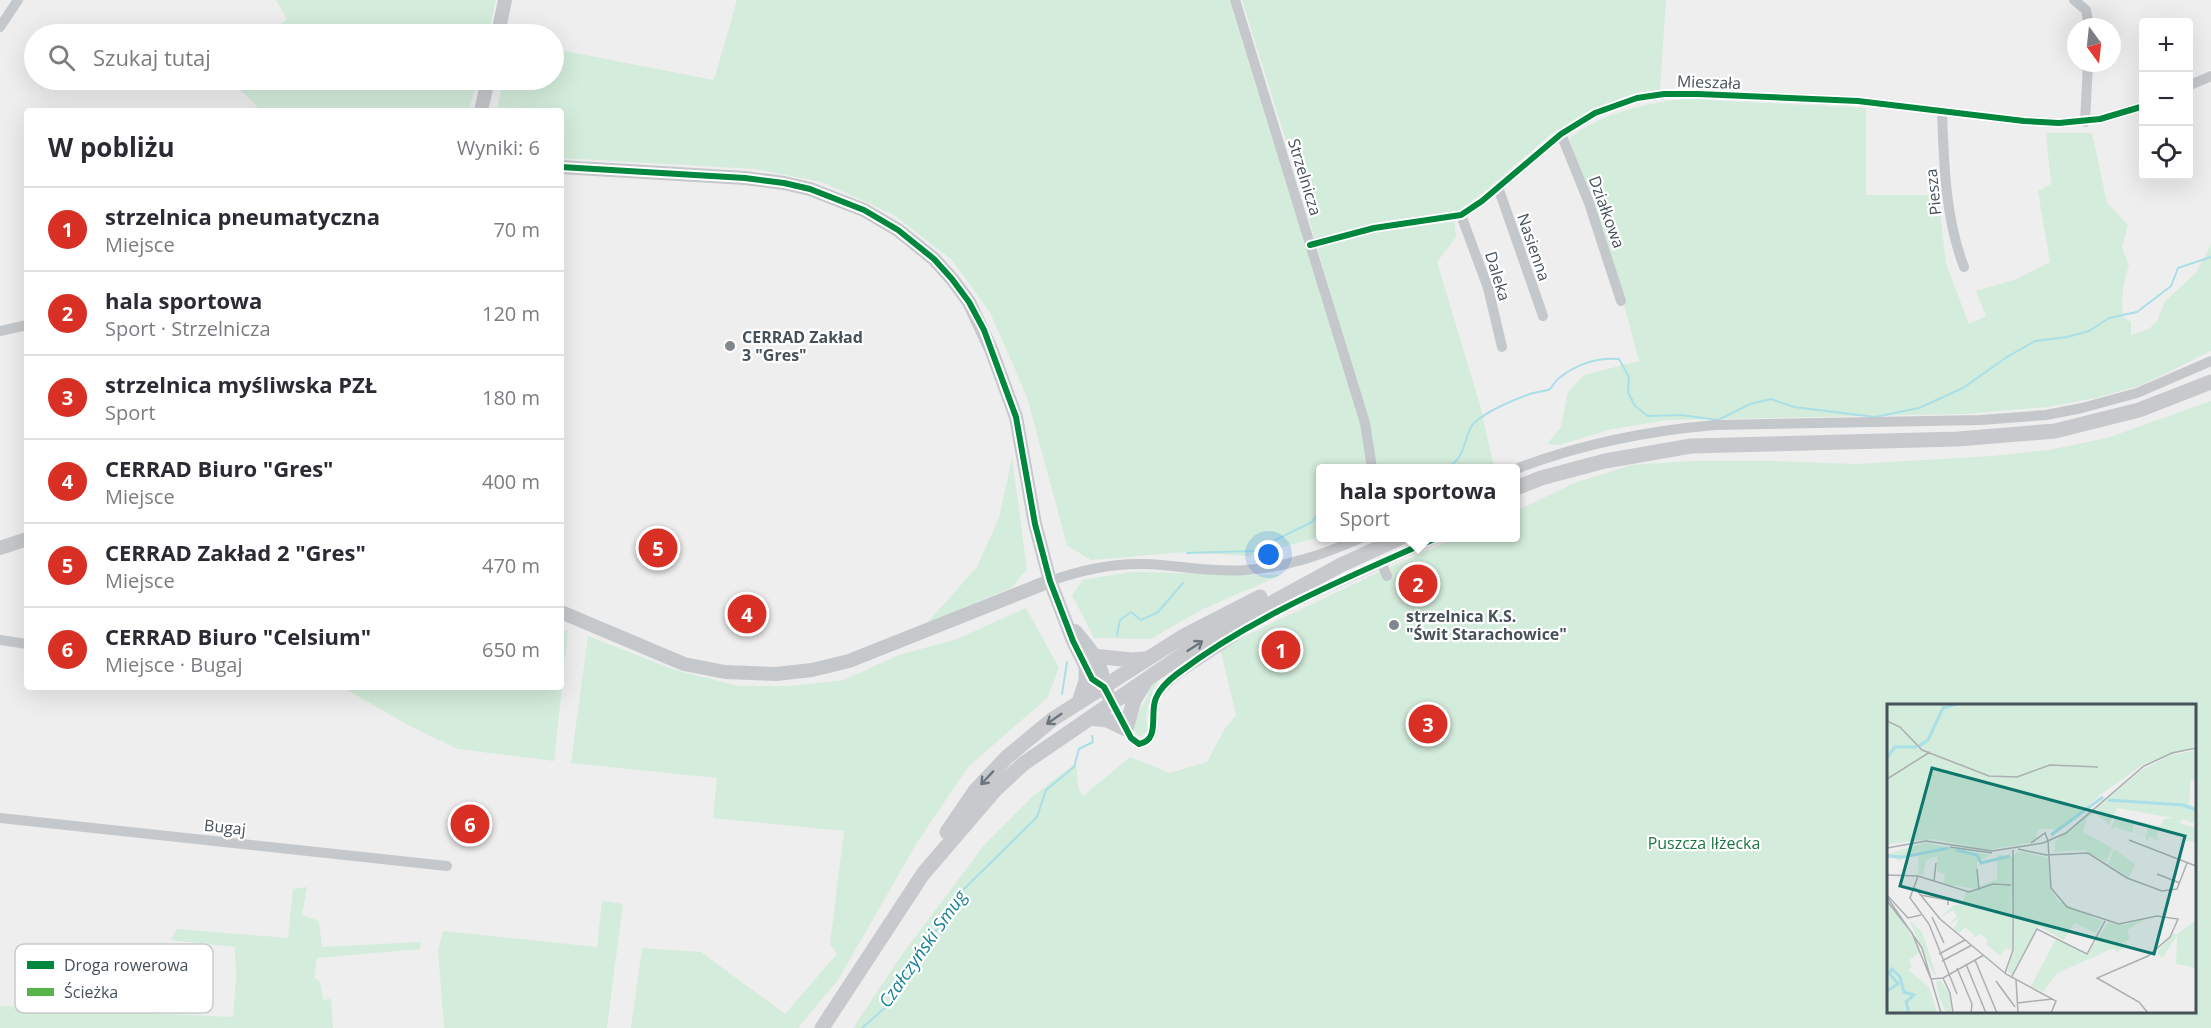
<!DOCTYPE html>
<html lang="pl">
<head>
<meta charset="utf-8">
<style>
	body { margin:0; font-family:"Open Sans",sans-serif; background:#f7f7f7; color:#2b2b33 }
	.controls { position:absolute; right:18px; top:18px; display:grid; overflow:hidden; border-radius:6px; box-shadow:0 6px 24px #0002 }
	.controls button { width:54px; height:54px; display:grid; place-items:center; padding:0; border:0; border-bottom:2px solid #e1e1e2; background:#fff; color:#2b2b33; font:30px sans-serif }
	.compass { position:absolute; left:2067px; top:18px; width:54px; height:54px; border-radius:50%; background:#fff; box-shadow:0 6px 24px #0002; rotate:165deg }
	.you { position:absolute; left:1269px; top:555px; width:21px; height:21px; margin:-15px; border:4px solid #fff; border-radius:50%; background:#1a73e8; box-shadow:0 0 0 9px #1a73e833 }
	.badge { display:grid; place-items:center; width:39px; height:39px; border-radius:50%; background:#d93025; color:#fff; font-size:20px; font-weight:700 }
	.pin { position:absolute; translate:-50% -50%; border:3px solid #fff; box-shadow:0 2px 6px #0006 }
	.popup { position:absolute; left:1316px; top:464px; width:204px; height:78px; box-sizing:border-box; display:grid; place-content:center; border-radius:6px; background:#fff; filter:drop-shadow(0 2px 4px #0005); font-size:20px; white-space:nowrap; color:#7c7c81 }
	.popup b { font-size:22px; color:#2b2b33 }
	.popup::after { content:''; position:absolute; left:50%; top:100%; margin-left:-12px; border:12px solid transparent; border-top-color:#fff }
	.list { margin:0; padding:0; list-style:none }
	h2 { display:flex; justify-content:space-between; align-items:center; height:78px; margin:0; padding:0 24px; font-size:26px }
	h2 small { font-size:20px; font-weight:400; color:#7c7c81 }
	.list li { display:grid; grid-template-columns:39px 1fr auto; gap:18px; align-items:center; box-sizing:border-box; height:84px; padding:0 24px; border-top:2px solid #e1e1e2 }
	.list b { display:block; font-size:22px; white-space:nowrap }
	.list p { margin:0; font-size:20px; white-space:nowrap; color:#7c7c81 }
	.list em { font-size:20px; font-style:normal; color:#7c7c81 }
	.icon { flex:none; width:33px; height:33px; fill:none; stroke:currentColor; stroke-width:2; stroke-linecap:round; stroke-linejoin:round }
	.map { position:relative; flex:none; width:2211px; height:1028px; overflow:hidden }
	.search { position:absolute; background:#fff; box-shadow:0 6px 24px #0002; left:24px; top:24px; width:540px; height:66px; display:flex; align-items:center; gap:15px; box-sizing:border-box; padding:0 21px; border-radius:33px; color:#7c7c81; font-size:22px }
	.panel { position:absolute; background:#fff; box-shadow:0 6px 24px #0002; left:24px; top:108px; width:540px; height:582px; border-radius:6px }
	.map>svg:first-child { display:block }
	.green { fill:#d3ecdb; fill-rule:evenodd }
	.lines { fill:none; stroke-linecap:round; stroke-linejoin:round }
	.stream { stroke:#aadfe8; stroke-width:2 }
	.minor { stroke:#c5c8ca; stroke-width:10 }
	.tertiary { stroke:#c5c8ca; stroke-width:14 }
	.secondary { stroke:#c7c9cc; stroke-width:15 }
	.cycleway-casing { stroke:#fff; stroke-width:10 }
	.cycleway { stroke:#00873e; stroke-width:6 }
	.oneway { stroke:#6d757c }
	.poi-dot { fill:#81888d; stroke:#fff; stroke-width:2 }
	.labels { text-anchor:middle; stroke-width:4.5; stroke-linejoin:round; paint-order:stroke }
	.street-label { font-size:16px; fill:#465159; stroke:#fff }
	.poi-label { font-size:16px; font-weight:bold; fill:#465159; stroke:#fff; text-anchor:start }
	.park-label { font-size:16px; fill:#1d7443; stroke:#fff }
	.water-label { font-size:18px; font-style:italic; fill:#168295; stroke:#fff }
	.inset-river { fill:none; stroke:#aadfe8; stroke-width:3 }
	.inset-road { fill:none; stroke:#abafb2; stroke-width:1.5 }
	.view { fill:#0f766e; fill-opacity:0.15; stroke:#0f766e; stroke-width:3 }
	.inset-edge { fill:none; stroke:#465159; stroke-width:3 }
	.key { fill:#fff; stroke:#c8cbcd; stroke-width:1.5 }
	.key-label { font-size:16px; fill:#465159 }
</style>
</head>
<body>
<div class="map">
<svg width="2211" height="1028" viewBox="0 0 2211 1028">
	<rect width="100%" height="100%" fill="#eee"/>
	<path class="green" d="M276,0h220l-8,34h-219l18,-15z
		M737,0h492l136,437 4,31h-49v69l-72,19 -63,-4 -94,8 -24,-15 -40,-148 -37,-85 -38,-52 -58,-45 -72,-33 -67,-13 -194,-11v-47h-64l6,-31h51v-31l160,31z
		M1242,0h424l-6,90 -70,22 -38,21 -66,57 -32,24 2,23 -19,25 43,143 14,63h-119l-4,-35 -80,-276z
		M231,80h246l-8,31h-208z
		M1688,99l178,9v87h72l8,69 23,60 17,-8 -10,-25 41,-12 33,-17 -12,-71 13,-7 -5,-51h46l15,70 21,22 -6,23 7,17c-6,18 -8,33 -6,52l8,5v13l18,-6 8,-8 8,-20 31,-28 15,-28v106l-69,34 -46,13 -49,9 -83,7 -296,6 -56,9 -53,16 -12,-1 14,-17 7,-35 16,-17 55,-14 -29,-110 -41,-112c28,-25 83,-38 119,-40z
		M2211,401v627h-1358l48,-72 84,-112 48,-48 43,-33 2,23 5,10 47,-39 40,16 37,-11 17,-32 12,-15 -16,-67 161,-77 10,3 -1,-7 66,-29h60v-27l56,-27 59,-19 61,-4h79l85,3 137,-8 56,-6 58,-12zM1888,706h306v306h-306z
		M1012,458l15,111 -16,19 -84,35 50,-56 22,-49z
		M1130,572c51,0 101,4 151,3l-78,34 -53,30 -56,-1 -22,-43 11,-15z
		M1026,608l33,60 -12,30 -79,69 -50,74 -80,139 -40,48h-167l11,-80 59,4 84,62 52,-60 -7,-10 14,-113 -131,-13 4,-40 -146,-15 17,-127 87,34 63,16h53l53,-6 55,-25 58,-16z
		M561,629l7,2 -14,130 -96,-12 -50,-24 -61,-35 1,-3h213z
		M1165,672l-13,19 2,2c-7,13 -10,22 -6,37l-6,6h-4l-6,-9v-7l13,-18 6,-16z
		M307,887l-5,28 17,6 3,26 99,-5 -1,7 -103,9 -3,20 6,3 3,19 8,-1 2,29h-333v-22l233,11 3,-39 -1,-31 -64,-7 6,-11 111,9 5,-49z
		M602,901l21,3 -16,124h-163l-6,-78 5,-19 154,16z"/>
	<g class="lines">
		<path class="stream" d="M1446,468c22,-10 17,-34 28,-45 15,-13 35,-21 53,-28 7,-3 17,-3 23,-6 3,-3 5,-8 9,-11 18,-14 38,-21 60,-19l10,18 -1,15 7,14 13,10 33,-1 37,5 32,-16 21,-5 23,8 81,10 44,-9 44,-20 44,-31 28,-16 32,-4 22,-6 20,-13 28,-6 34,-26 7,-18 33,-11
			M1187,553l66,-2 59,-29 8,-11
			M1117,635l3,-15 11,-8 10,8 17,-8 25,-29
			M1062,694l5,-32
			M862,1028l27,-24 72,-112 76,-75 9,-27 28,-23 5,-18 14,-7 -1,-6"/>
		<path class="minor" d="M1235,0l130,423 7,45
			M2074,0l12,10 3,17
			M0,27l18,-27
			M2188,86l23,-10
			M1942,112c2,52 3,105 22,155
			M2085,122l3,-59
			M1561,134l28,69 32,98
			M1498,187l45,129
			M1461,215l27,73 14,59
			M1310,245l64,-17 87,-13 21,-14 79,-67 34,-21 42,-15 27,-4h34l160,7 166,20 35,2 41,-4 44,-13
			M0,331l27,-6
			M1516,469c64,-25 130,-38 199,-44l266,-5 65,-5 36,-7 55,-15 74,-32
			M1381,562l6,14
			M1050,581c31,-11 62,-18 95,-17 33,1 68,9 101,6 42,-3 78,-16 115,-32
			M0,640l27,4
			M1112,702l19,36 8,6c22,-4 10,-30 17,-46 4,-10 14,-18 23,-25l74,-49 36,-19 147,-67
			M0,818l447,48"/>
		<path class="tertiary" d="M498,34l7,-34
			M481,111l7,-31
			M561,167l184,11 39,5 26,6 54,21 34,20 36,29 18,20 17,23 22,47 25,68 19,107 15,57 23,60 19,38 12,8 8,15
			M0,548l27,-9
			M561,612l123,52 41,8 51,2 36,-4 37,-9 201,-80
			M1075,631c14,16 29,34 29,56"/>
		<path class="secondary" d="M1516,488l25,-10 64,-17 86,-15 267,-7 97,-8 84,-21 72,-28
			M1093,656l39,4 13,-1
			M1079,702l7,-21v-14
			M1090,718l17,2 19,9 8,-29 10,-16
			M947,832l28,-41 32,-34 46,-38 129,-82 78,-40
			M822,1028l101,-154 72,-84 28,-26 181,-124 137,-75 59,-27"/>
		<defs>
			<path id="cycleway" d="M561,167l184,11 39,5 26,6 54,21 34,20 36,29 18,20 17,23 15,28 32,87 19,107 15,57 23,60 19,38 12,8 27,51 8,6c22,-4 10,-31 17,-46 4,-10 13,-18 21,-24 78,-59 170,-96 259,-136
				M1310,245l64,-17 87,-13 21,-14 79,-67 34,-21 42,-15 27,-4h34l160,7 166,20 35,2 41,-4 44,-13"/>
		</defs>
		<use href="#cycleway" class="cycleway-casing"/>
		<use href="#cycleway" class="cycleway"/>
	</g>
	<defs><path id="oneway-shaft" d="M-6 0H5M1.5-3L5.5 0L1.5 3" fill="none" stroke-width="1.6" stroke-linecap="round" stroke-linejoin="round" transform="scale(1.5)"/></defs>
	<g class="oneway">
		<use href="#oneway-shaft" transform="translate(1195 646) rotate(-33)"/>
		<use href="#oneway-shaft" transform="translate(1054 719) rotate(145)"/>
		<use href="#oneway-shaft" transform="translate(987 778) rotate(133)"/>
	</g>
	<g class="poi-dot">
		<circle cx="730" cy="346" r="6"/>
		<circle cx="1394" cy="625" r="6"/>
	</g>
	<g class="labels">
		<g class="street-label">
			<text transform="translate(1709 82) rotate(2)" y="6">Mieszała</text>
			<text transform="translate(1305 177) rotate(73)" y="6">Strzelnicza</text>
			<text transform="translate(1933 192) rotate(-96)" y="6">Piesza</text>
			<text transform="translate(1607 212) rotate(70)" y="6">Działkowa</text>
			<text transform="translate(1534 247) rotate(71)" y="6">Nasienna</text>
			<text transform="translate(1498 276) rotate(73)" y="6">Daleka</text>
			<text transform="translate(225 827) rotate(6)" y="6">Bugaj</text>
		</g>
		<g class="poi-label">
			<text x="742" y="343">CERRAD Zakład<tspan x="742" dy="18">3 "Gres"</tspan></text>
			<text x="1406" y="622">strzelnica K.S.<tspan x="1406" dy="18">"Świt Starachowice"</tspan></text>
		</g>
		<g class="park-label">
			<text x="1704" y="849">Puszcza Iłżecka</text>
		</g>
		<g class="water-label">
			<text transform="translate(923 949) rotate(-55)" y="6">Czałczyński Smug</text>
		</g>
	</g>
	<g transform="translate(1887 704)">
		<rect width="309" height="309" fill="#eee"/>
		<path d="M0,0h309v42l-52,18 -44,31 -33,31 -13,7v-4h-15l-5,13 -46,8 -56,-11 -45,5zM309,46v31l-5,-2 -2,25 7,3v17l-15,-5 -1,4 16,5v14l-12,-1v-3l-25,-8 -3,8 6,4 -12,-5 -4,5v-7l-12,-3 13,2v-9l-10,-4 23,5 4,-7 10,-1 -57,-10 -8,17 -14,-12 -8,5 -4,14 29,16 -6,14 -22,-12 -29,2v-11l87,-71 26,-14zM229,112l19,5 -3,12 -17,-6 -5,4zM38,139l65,12 -13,7 1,27 -35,-5 2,-10 -8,-2v-16l-11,4 -3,15 -5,-1 1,-24 -20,11 -12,-7zM227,145l21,15 -6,14 -21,-14zM132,147l29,7 2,29 8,14 44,20 -6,12 -22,-10 -10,17 -26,-14 -26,49 -5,-4 7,-20 -4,-90 2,90 -6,-3 -6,8 -14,-12 2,-3 -7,-7 -5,3 -11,-10 -6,6 -5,-4 5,-11 -10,7 8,-9 -4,-6 -13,8 14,-13 8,-1 4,-12 31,-13v-25l14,3zM0,198l15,16 18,34 -11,8 3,7 -4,3 21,17 8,26h-50zM258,215l-18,11 3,9 -8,4 1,6 -6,3 -3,-4 -57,25 -14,19 -12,-6 25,-47 31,16 21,-32 15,2zM22,216l13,12 14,42 -2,1zM309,216v48l-20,-4 1,-28 -15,22 -5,-6 17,-19 3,2zM53,276l10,14 1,19h-5l-7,-17 -3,-14z" fill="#d3ecdb"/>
		<path class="inset-river" d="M32,42l9,-6 15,-32 14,-4M0,54l8,-11h22M221,96l75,5 13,5M164,131l52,-38M69,146l21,5 4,8 29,-7M0,152l16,1 46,-9M0,287l11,-7 -9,-11 3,-4 8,8 4,15 10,3 -8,7 3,11"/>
		<path class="inset-road" d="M0,17l13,6 22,23 67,26 28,1 33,-12 48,2M0,75l43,-27M242,136l67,26M161,137l3,47 16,19 52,17 38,-8 21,3 -8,18 -22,19 -51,22 42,24 9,11M144,139l14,-10 3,8M63,143l42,6M0,144l39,-7 66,10 51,-8 23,-10 78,-67 28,-13 24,-5M131,145l28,6 42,-2 39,25 35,13 15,-2 10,-26M90,165l2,21M270,170l23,9M0,171l31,1 51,16 24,-8 18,1M31,172l-8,22 19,26 28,70M47,177l2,-18M28,184l25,31 66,55 50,27 -5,12M0,191l21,23 13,-3M33,191l28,5v5M0,193l35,51 19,65M0,197l25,32 19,46 12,-1 41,-23M45,213l12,26M52,250l26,-14M88,256l22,53M55,257l30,-16M79,260l20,49M70,264l15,36 -1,9M118,269l8,-23v-100M56,274l7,15 3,20M124,274l26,-49 50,25 18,-33M129,276l2,33M109,277l19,26M130,299l36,-4"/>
		<path class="view" d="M45,64l253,68 -31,118 -254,-68z"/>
		<rect width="309" height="309" class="inset-edge"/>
	</g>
	<rect x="15" y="944" width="198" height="69" rx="9" class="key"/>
	<rect x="27" y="961" width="27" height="8" fill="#00873e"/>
	<rect x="27" y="988" width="27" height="8" fill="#57b448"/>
	<g class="key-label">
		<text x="64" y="971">Droga rowerowa</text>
		<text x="64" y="998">Ścieżka</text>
	</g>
</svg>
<div class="controls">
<button>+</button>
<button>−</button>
<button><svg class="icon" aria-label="locate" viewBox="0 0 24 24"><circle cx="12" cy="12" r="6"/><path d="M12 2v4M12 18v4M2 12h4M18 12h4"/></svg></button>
</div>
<svg class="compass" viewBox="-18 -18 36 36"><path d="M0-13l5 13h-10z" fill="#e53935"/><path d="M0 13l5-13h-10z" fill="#7c7c81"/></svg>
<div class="you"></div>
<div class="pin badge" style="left:1281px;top:650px">1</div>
<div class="pin badge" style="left:1418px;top:584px">2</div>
<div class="popup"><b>hala sportowa</b>Sport</div>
<div class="pin badge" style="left:1428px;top:724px">3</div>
<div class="pin badge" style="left:747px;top:614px">4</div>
<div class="pin badge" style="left:658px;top:548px">5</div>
<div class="pin badge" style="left:470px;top:824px">6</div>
<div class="search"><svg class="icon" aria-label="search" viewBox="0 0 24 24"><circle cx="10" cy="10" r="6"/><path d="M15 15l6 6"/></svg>Szukaj tutaj</div>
<section class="panel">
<h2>W pobliżu<small>Wyniki: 6</small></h2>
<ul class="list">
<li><span class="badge">1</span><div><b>strzelnica pneumatyczna</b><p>Miejsce</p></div><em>70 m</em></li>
<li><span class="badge">2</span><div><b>hala sportowa</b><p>Sport · Strzelnicza</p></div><em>120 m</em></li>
<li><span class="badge">3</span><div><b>strzelnica myśliwska PZŁ</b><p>Sport</p></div><em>180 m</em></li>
<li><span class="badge">4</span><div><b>CERRAD Biuro &quot;Gres&quot;</b><p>Miejsce</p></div><em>400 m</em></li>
<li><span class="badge">5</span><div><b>CERRAD Zakład 2 &quot;Gres&quot;</b><p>Miejsce</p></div><em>470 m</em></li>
<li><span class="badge">6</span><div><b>CERRAD Biuro &quot;Celsium&quot;</b><p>Miejsce · Bugaj</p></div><em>650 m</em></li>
</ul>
</section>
</div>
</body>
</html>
